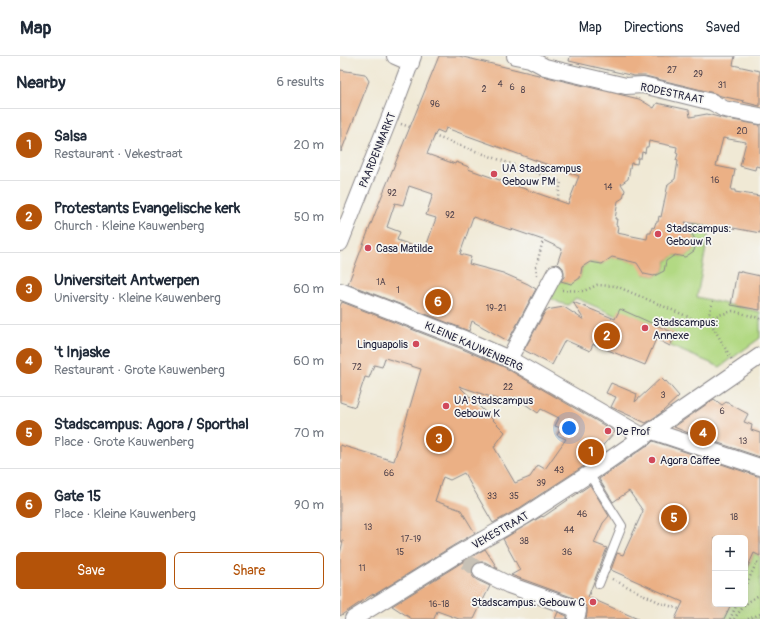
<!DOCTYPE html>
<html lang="en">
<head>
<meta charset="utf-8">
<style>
	body { margin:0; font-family:Pangolin,sans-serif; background:#f6f6f7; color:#1f2937 }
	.controls { position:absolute; right:12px; bottom:12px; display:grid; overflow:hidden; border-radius:6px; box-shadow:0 4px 16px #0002 }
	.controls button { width:36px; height:36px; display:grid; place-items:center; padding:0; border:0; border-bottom:1px solid #e0e1e3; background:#fff; color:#1f2937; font:20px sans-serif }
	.you { position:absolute; left:229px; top:372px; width:14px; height:14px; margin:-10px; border:3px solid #fff; border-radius:50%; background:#1a73e8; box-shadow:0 0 0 6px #1a73e833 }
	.badge { display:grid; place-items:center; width:26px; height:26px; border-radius:50%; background:#b45309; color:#fff; font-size:13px; font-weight:700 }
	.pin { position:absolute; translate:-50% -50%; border:2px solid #fff; box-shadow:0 1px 4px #0006 }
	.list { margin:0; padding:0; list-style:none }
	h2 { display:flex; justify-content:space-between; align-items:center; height:52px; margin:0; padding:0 16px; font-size:17px }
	h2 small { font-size:13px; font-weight:400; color:#747a83 }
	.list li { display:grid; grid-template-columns:26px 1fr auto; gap:12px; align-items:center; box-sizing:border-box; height:72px; padding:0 16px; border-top:1px solid #e0e1e3 }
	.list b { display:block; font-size:15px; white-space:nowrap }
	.list p { margin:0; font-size:13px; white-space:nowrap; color:#747a83 }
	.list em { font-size:13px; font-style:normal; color:#747a83 }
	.actions { display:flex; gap:8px; padding:12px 16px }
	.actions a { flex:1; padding:9px 0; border:1px solid #b45309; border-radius:6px; text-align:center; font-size:14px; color:#b45309 }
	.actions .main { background:#b45309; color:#fff }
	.map { position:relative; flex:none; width:420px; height:563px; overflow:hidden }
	header { display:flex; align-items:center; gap:24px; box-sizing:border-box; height:56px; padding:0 20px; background:#fff; border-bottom:1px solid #e0e1e3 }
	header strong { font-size:19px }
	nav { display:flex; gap:22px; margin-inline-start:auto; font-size:14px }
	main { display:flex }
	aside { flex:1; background:#fff }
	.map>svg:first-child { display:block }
	.green { fill:#b2d983; stroke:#6a7e5f }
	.building { fill:#ebb085; fill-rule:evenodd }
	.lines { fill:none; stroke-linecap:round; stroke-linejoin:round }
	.minor-tunnel { stroke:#c7c1b6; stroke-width:16; stroke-dasharray:16 8; stroke-linecap:butt }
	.service-casing { stroke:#898688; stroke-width:10 }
	.minor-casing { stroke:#898688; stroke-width:18 }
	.path { stroke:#898688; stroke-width:2.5; stroke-dasharray:1 3; stroke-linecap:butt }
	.service { stroke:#fff; stroke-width:8 }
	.minor { stroke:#fff; stroke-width:16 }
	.poi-dot { fill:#d1495b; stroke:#f6f6f2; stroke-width:1.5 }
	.labels { text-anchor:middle; stroke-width:3.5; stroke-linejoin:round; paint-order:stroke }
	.number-label { font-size:9px; fill:#54464e }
	.street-label { font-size:11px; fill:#22223b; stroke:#f6f6f2 }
	.poi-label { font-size:11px; fill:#22223b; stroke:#f6f6f2; text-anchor:start }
</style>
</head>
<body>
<header>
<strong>Map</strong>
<nav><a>Map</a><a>Directions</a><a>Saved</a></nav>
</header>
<main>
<aside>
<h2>Nearby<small>6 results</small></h2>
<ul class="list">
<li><span class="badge">1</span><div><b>Salsa</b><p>Restaurant · Vekestraat</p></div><em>20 m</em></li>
<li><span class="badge">2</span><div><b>Protestants Evangelische kerk</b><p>Church · Kleine Kauwenberg</p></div><em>50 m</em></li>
<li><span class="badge">3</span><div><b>Universiteit Antwerpen</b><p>University · Kleine Kauwenberg</p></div><em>60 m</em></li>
<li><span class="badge">4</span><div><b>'t Injaske</b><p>Restaurant · Grote Kauwenberg</p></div><em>60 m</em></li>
<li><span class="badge">5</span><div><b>Stadscampus: Agora / Sporthal</b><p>Place · Grote Kauwenberg</p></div><em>70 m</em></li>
<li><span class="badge">6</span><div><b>Gate 15</b><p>Place · Kleine Kauwenberg</p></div><em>90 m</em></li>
</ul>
<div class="actions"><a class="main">Save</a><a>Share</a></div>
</aside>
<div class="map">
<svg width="420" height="563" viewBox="0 0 420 563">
	<rect width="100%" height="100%" fill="#f6f6f2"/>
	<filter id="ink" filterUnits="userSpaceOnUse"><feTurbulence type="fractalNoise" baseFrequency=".025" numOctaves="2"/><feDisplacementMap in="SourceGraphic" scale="8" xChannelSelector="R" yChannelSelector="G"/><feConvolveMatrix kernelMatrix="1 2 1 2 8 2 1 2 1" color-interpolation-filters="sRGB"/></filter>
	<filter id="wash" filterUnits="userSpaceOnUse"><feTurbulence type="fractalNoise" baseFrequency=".012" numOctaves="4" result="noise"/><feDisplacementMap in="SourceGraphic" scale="16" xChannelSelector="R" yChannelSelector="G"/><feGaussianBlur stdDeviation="0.9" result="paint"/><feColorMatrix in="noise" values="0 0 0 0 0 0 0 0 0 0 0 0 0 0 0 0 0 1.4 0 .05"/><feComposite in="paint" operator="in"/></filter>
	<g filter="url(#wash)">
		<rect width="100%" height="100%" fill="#f0e9d5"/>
		<path class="green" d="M354,168l16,2 -13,71 63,15v26l-40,29 -50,-21 6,-12 -56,-24 -3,6 -41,-18 -8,7 -8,-2 -17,-9 12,-21 5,8 11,2 9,-5 2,-11 8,-5 12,2 8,-6 1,-1 28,6 5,11 10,2 10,-5 2,-10 9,-6 10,2 9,-6 2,-10 -5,-8 2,-2z
			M414,497l6,3v63h-36l7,-15h14v-31z"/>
		<g id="blocks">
			<path class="building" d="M99,0h20l180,43 15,9 3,-5 32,7 1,7 17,-3 15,4 38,7v42l-4,-1 -1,4 -15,-4 6,-24 -23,-4 -7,28 19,4 -4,20h4v2l25,4v37l-32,-6v3l-43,-8 11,19 -2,10 -9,6 -10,-2 -9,6 -2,10 -10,5 -10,-2 -7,-11 -25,-6 -10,7 -12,-2 -8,5 -2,11 -9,6 -10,-3 3,-4v-5l-1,-4 -3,-3 -3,-1 5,-15 -19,-9 -32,-11v1l-38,-13 -13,37 11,3 -2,7 34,9 25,11 8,5 -28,52 -36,-20 -3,10 -121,-47 33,-86zM106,72l133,48 -11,28 -100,-35 1,-2 -13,-5 -1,2 -28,-10 10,-24 7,3zM309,85l28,6 -1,6 2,1 -2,6 2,1 -3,18 -7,5 -7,33 -2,-1 -1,6h-2l-2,6 -2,-1 -1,6h-3l-1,6 -30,-6 1,-7 -2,-1 1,-6h-2l3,-18 5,-3 2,-8 -4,-6 7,-5 3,-16 6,1 1,-6h3l1,-6 3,1 1,-6h2zM69,130l24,8 -7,21 10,3 -11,32 -28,-10 3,-8 -13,-5 8,-24 8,2z
				M230,0h165l-2,9 27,6v35l-17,-4 1,-1 -23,-5 -7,-3 -69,-17h-11l-65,-15z
				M0,14l25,4 4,7 -28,71z
				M397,215l23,5v34l-29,-5z
				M2,246l118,46 44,19 110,64 1,1 -31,34 -66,43 -25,14 -29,-50 -14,7 -7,-3 -8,24 26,9 14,23 -24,14 -77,48 -1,-1 -33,22v-62l3,-13h-3v-96l54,16 27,-92 -36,-11 -3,9 -8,-2 -5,13 -4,-1 -10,30 -15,-5v-96zM119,330l52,18 4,-7 23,16 3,-4 18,9 -4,8 6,2 -4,7 9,4 -21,30 -7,-4 -8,12 -15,6 -21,-36 11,-15z
				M233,246l42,17 5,-10 56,25 -6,12 -14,-7 -11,26 -52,-21 -3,7 -25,-11 -13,25 -28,-15 22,-40 18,-3 20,13z
				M321,322l4,4 1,-1 13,15 -18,17 -15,10 -35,-16 5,-10 -10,-4 5,-10 26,11 -2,8z
				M374,343l8,6 4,-3 22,12 -4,8 8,3 -1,5 9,3v24l-74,-25 -12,-5z
				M313,385l104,35h3v80l-6,-3 -9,20v-35h-30v66h16l-7,15h-49l8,-17 -72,-32 6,-17 6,2 20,-44 -14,-20 -16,11 -14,-23 47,-33 3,-1z
				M250,429l19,31 -6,7 -9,20 13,5 -19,49 50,22h-52l1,-6v-5l-4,-5 -9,-5 -63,-23 9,-5 -17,-31 39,-23 1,1z
				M145,493l13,20 -13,-7h-4l-5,1 -4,4v5l1,5 4,3 13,6 -16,33h-15l-22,-8 -3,8h-22l-20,-13 69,-43z
				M218,556l9,4v3h-12z"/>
		</g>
	</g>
	<g filter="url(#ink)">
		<use href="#blocks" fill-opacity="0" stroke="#898688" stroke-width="1"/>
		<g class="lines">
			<path class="minor-tunnel" d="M125,505l16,10"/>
			<defs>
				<path id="service" d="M249,418l33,52 -23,58"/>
				<path id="minor" d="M55,0l16,7
					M175,0l15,3 15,8 81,19 17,-1 69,17 12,7 36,7
					M0,187l55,-139 18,-48
					M0,235l124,48 45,20 135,78
					M169,303l46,-86
					M312,375l108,36
					M141,515l28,14 62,22 7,4 -2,8
					M13,563l103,-64 67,-38 66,-43 171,-118"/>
			</defs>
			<use href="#service" class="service-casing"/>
			<use href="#minor" class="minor-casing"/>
			<path class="path" d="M61,68l9,3
				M94,80l127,46 -4,18
				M197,219l-1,-8 7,-27
				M222,234l22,1 13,-6 19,1 82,35 35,-10 26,7 1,1
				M373,245l-5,17 24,42
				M272,523l49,24 18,6
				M405,531l12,-25 3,2
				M390,563l7,-15
				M394,563c7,-10 14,-19 26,-24
				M408,563l12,-5"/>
			<use href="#service" class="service"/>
			<use href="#minor" class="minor"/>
		</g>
	</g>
	<g class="poi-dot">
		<circle cx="154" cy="118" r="4"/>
		<circle cx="318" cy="178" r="4"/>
		<circle cx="28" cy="192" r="4"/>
		<circle cx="305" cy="272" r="4"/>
		<circle cx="76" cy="288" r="4"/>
		<circle cx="106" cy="350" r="4"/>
		<circle cx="268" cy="375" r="4"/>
		<circle cx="312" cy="404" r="4"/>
		<circle cx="253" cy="546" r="4"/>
	</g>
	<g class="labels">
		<g class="number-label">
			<text x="332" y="17">27</text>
			<text x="358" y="21">29</text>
			<text x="160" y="31">4</text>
			<text x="382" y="32">31</text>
			<text x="172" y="34">6</text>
			<text x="144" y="36">2</text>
			<text x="183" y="37">8</text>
			<text x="95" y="51">96</text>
			<text x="402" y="78">20</text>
			<text x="375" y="127">16</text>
			<text x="268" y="134">14</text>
			<text x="52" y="140">92</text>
			<text x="110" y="162">92</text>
			<text x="41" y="229">1A</text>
			<text x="58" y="237">1</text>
			<text x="156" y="255">19-21</text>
			<text x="17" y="314">72</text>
			<text x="168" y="334">22</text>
			<text x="323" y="342">3</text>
			<text x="382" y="358">6</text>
			<text x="403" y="388">13</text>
			<text x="219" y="417">43</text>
			<text x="49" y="420">66</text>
			<text x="201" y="430">39</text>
			<text x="152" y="443">33</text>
			<text x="174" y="443">35</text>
			<text x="242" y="461">46</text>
			<text x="394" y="464">18</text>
			<text x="28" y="474">13</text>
			<text x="229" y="477">44</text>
			<text x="71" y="486">17-19</text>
			<text x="184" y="488">38</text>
			<text x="60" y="499">15</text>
			<text x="227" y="499">36</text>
			<text x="22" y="515">11</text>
			<text x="99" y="551">16-18</text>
		</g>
		<g class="street-label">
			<text transform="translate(332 37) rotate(12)" y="4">RODESTRAAT</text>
			<text transform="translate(37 94) rotate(-68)" y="4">PAARDENMARKT</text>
			<text transform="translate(134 290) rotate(24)" y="4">KLEINE KAUWENBERG</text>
			<text transform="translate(160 474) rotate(-30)" y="4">VEKESTRAAT</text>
		</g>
		<g class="poi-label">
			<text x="162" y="116">UA Stadscampus<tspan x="162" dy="13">Gebouw PM</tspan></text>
			<text x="326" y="176">Stadscampus:<tspan x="326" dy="13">Gebouw R</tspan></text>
			<text x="36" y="196">Casa Matilde</text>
			<text x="313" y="270">Stadscampus:<tspan x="313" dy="13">Annexe</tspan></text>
			<text x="68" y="292" text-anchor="end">Linguapolis</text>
			<text x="114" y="348">UA Stadscampus<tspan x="114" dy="13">Gebouw K</tspan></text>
			<text x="276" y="379">De Prof</text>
			<text x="320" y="408">Agora Caffee</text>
			<text x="245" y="550" text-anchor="end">Stadscampus: Gebouw C</text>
		</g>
	</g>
</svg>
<div class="controls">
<button>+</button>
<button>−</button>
</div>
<div class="you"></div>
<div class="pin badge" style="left:251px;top:396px">1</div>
<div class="pin badge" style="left:267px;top:280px">2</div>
<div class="pin badge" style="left:99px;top:383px">3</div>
<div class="pin badge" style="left:363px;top:377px">4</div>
<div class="pin badge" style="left:334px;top:462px">5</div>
<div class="pin badge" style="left:98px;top:246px">6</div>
</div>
</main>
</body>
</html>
